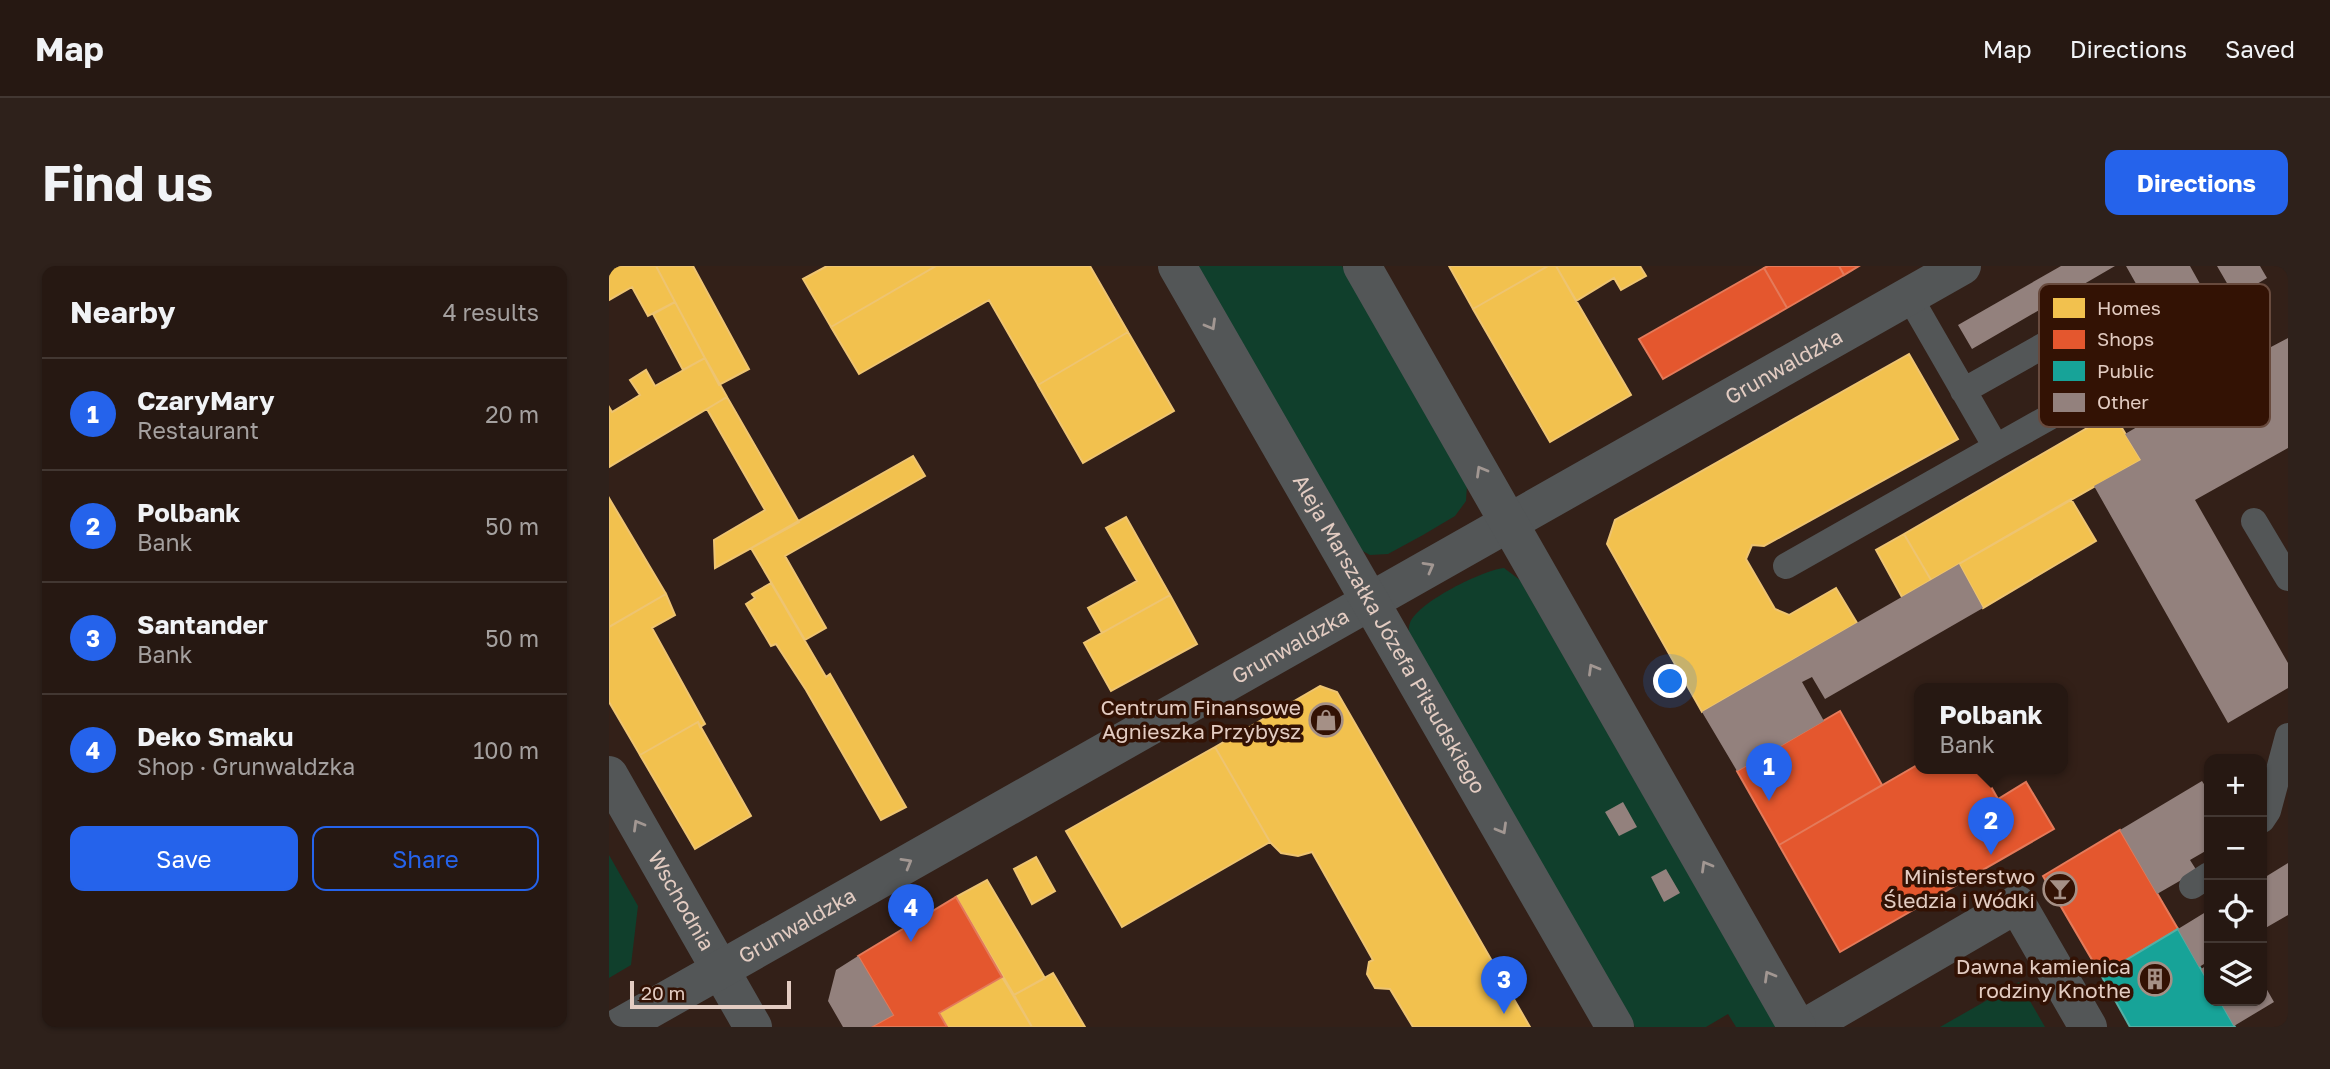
<!DOCTYPE html>
<html lang="en">
<head>
<meta charset="utf-8">
<style>
	body { margin:0; font-family:"Golos Text",sans-serif; background:#2e211b; color:#f1f3f6 }
	.controls { position:absolute; right:21px; bottom:21px; display:grid; overflow:hidden; border-radius:14px; box-shadow:0 2px 5px #0004 }
	.controls button { width:63px; height:63px; display:grid; place-items:center; padding:0; border:0; border-bottom:2px solid #423732; background:#261812; color:#f1f3f6; font:35px sans-serif }
	.scale { position:absolute; left:21px; bottom:18px; width:161px; box-sizing:border-box; padding-left:7px; border:4px solid #e3ccc2; border-top:0; font-size:19px; line-height:24px; white-space:nowrap; color:#e3ccc2; -webkit-text-stroke:5px #331204; paint-order:stroke }
	.you { position:absolute; left:1062px; top:416px; width:24px; height:24px; margin:-18px; border:5px solid #fff; border-radius:50%; background:#1a73e8; box-shadow:0 0 0 10px #1a73e833 }
	.badge { display:grid; place-items:center; width:46px; height:46px; border-radius:50%; background:#2563eb; color:#fff; font-size:23px; font-weight:700 }
	.pin { position:absolute; translate:-50% -58px; filter:drop-shadow(0 2px 4px #0008) }
	.pin::after { content:''; position:absolute; top:37px; width:24px; height:21px; background:inherit; clip-path:polygon(0 0,100% 0,50% 100%) }
	.popup { position:absolute; left:1305px; top:417px; width:154px; height:91px; box-sizing:border-box; display:grid; place-content:center; border-radius:14px; background:#261812; filter:drop-shadow(0 2px 5px #0005); font-size:23px; white-space:nowrap; color:#a4a09f }
	.popup b { font-size:26px; color:#f1f3f6 }
	.popup::after { content:''; position:absolute; left:50%; top:100%; margin-left:-14px; border:14px solid transparent; border-top-color:#261812 }
	.list { margin:0; padding:0; list-style:none }
	h2 { display:flex; justify-content:space-between; align-items:center; height:91px; margin:0; padding:0 28px; font-size:30px }
	h2 small { font-size:23px; font-weight:400; color:#a4a09f }
	.list li { display:grid; grid-template-columns:46px 1fr auto; gap:21px; align-items:center; box-sizing:border-box; height:112px; padding:0 28px; border-top:2px solid #423732 }
	.list b { display:block; font-size:26px; white-space:nowrap }
	.list p { margin:0; font-size:23px; white-space:nowrap; color:#a4a09f }
	.list em { font-size:23px; font-style:normal; color:#a4a09f }
	.actions { display:flex; gap:14px; padding:21px 28px }
	.actions a { flex:1; padding:16px 0; border:2px solid #2563eb; border-radius:14px; text-align:center; font-size:24px; color:#2563eb }
	.actions .main { background:#2563eb; color:#fff }
	.icon { flex:none; width:38px; height:38px; fill:none; stroke:currentColor; stroke-width:2; stroke-linecap:round; stroke-linejoin:round }
	.map { position:relative; flex:none; width:1679px; height:761px; overflow:hidden; border-radius:14px }
	header { display:flex; align-items:center; gap:42px; box-sizing:border-box; height:98px; padding:0 35px; background:#261812; border-bottom:2px solid #423732 }
	header strong { font-size:33px }
	nav { display:flex; gap:38px; margin-inline-start:auto; font-size:24px }
	.intro { display:flex; align-items:center; justify-content:space-between; box-sizing:border-box; height:168px; padding:0 42px }
	h1 { margin:0; font-size:49px }
	.button { padding:18px 32px; border-radius:14px; background:#2563eb; color:#fff; font-size:24px; font-weight:700 }
	main { display:flex; gap:42px; padding:0 42px }
	aside { flex:1; background:#261812; border-radius:14px; box-shadow:0 2px 5px #0004 }
	.map>svg:first-child { display:block }
	.green { fill:#103f2c }
	.homes { fill:#f2c14e; stroke:#eec471; stroke-width:2 }
	.shops { fill:#e4572e; stroke:#e47a5a; stroke-width:2 }
	.public { fill:#17a398; stroke:#54afa5; stroke-width:2 }
	.building { fill:#93817d }
	.lines { fill:none; stroke-linecap:round; stroke-linejoin:round }
	.service { stroke:#535657; stroke-width:26 }
	.pedestrian { stroke:#535657; stroke-width:38 }
	.minor { stroke:#535657; stroke-width:38 }
	.tertiary { stroke:#535657; stroke-width:38 }
	.oneway { stroke:#a29792 }
	.labels { text-anchor:middle; stroke-width:7; stroke-linejoin:round; paint-order:stroke }
	.street-label { font-size:21px; fill:#e3ccc2; stroke:#331204 }
	.poi-label { font-size:21px; fill:#e3ccc2; stroke:#331204; text-anchor:end }
	.key { fill:#331204; stroke:#684a3d; stroke-width:2 }
	.key-label { font-size:19px; fill:#e3ccc2 }
</style>
</head>
<body>
<header>
<strong>Map</strong>
<nav><a>Map</a><a>Directions</a><a>Saved</a></nav>
</header>
<div class="intro"><h1>Find us</h1><a class="button">Directions</a></div>
<main>
<aside>
<h2>Nearby<small>4 results</small></h2>
<ul class="list">
<li><span class="badge">1</span><div><b>CzaryMary</b><p>Restaurant</p></div><em>20 m</em></li>
<li><span class="badge">2</span><div><b>Polbank</b><p>Bank</p></div><em>50 m</em></li>
<li><span class="badge">3</span><div><b>Santander</b><p>Bank</p></div><em>50 m</em></li>
<li><span class="badge">4</span><div><b>Deko Smaku</b><p>Shop · Grunwaldzka</p></div><em>100 m</em></li>
</ul>
<div class="actions"><a class="main">Save</a><a>Share</a></div>
</aside>
<div class="map">
<svg width="1679" height="761" viewBox="0 0 1679 761">
	<rect width="100%" height="100%" fill="#332018"/>
	<path class="green" d="M585,0h148l125,219 -1,16 -11,15 -32,19 -35,19 -18,1 -13,-7z
		M895,302l16,12 256,447h-40l-8,-13 -22,13h-71l-226,-388c0,-4 -1,-12 1,-16 8,-21 73,-53 94,-55z
		M0,589l29,51 -7,59 -22,13z
		M1410,716l26,45h-105z"/>
	<path class="homes" d="M8,0h39l19,36 -27,14 -16,-29 -23,13v-30z
		M47,0h37l56,103 -30,16z
		M218,0h109l-105,61 -28,-48z
		M327,0h154l38,66 -90,53 -49,-85 -130,74 -28,-47z
		M840,0h99l-75,43z
		M939,0h8l75,129 -81,47 -77,-133z
		M947,0h84l6,10 -25,14 -7,-12 -38,23z
		M66,36l30,56 -22,12 -30,-56z
		M519,66l46,79 -91,52 -45,-78z
		M1300,88l49,85 -194,107 -12,-1 -6,14 29,50 14,6 47,-27 21,35 -155,89 -95,-168 8,-24z
		M96,92l22,39 -118,70v-60l3,5 28,-17 -10,-15 16,-10 9,16z
		M118,131l72,125 -84,46 -1,-28 51,-30 -58,-101z
		M1504,147l28,47 -210,120 -27,-46z
		M304,190l12,20 -140,80 41,72 -21,12 -54,-92z
		M0,232l57,96 -57,33z
		M1462,233l25,42 -113,67 -24,-44z
		M517,251l44,78 -68,38 -14,-25 49,-27 -31,-53z
		M1295,268l27,46 -29,17 -26,-47z
		M162,317l55,94 4,-3 76,133 -25,13 -75,-130 -30,-46 -5,2 -25,-42 9,-6 -3,-4z
		M57,328l9,21 -23,13 53,96 -5,3 -2,-5 -58,33 -31,-53v-75z
		M561,329l27,49 -86,47 -27,-48z
		M711,420l17,6 193,335h-117l-23,-38 -15,-1 -8,-14 2,-12 4,-2 -61,-108 -14,4 -17,-3 -11,-11 -55,-95z
		M89,456l53,94 -56,33 -55,-94z
		M606,481l55,95 -148,85 -56,-96z
		M427,591l19,34 -23,13 -18,-35z
		M378,614l58,98 -31,17 -58,-98z
		M444,707l32,54h-53l-18,-32z
		M393,711l30,50h-85l-8,-14z"/>
	<path class="shops" d="M1159,0h71l5,9 -57,33 -23,-40z
		M1230,0h20l-15,9z
		M1155,2l23,40 -124,71 -24,-40z
		M1231,445l42,74 -103,60 -42,-74z
		M1310,498v5h62l17,30 28,-17 28,47 -214,123 -61,-107z
		M1511,564l58,99 -77,46 -58,-99z
		M347,631l46,80 -63,36 8,14h-76l22,-12 -35,-59z"/>
	<path class="public" d="M1569,663l31,54v18h11l15,26h-105l-29,-52z"/>
	<path class="building" d="M1452,0h54l-143,83 -14,-24z
		M1517,0h64l70,125 7,-4 -15,-30 36,-19v110l-93,52 93,163v25l-60,35 -134,-237 47,-26 -16,-26 72,-42z
		M1608,0h43l7,12 -32,19z
		M1350,298l24,44 -158,91 -13,-22 -10,5 22,39 -87,50 -35,-59z
		M1593,515l7,11v57l-19,11 7,11 -40,23 -37,-64z
		M1014,536l14,25 -18,9 -14,-24z
		M1679,597v52l-26,15v-51z
		M1057,603l14,24 -16,9 -13,-25z
		M1600,644v51l-10,6 -21,-38z
		M249,690l35,59 -22,12h-28l-15,-26 8,-31z
		M1600,698v19l-8,-14z
		M1653,715l12,21 -40,24 -14,-25h42z"/>
	<g class="lines">
		<path class="service" d="M1354,125l144,-81 32,57 -143,80
			M1645,255l34,57
			M1177,300l210,-119 -87,-151
			M1653,554l6,-9 20,-75
			M1583,620l17,-11"/>
		<path class="pedestrian" d="M1197,761l211,-123 71,123"/>
		<g class="minor">
			<path id="s1" d="M0,509l144,252"/>
			<path id="s2" d="M10,761l1343,-761"/>
		</g>
		<g class="tertiary">
			<path id="s3" d="M568,0l438,761"/>
			<path d="M753,0l435,761"/>
		</g>
	</g>
	<defs><path id="oneway-chevron" d="M-2-3.5L2.5 0L-2 3.5" fill="none" stroke-width="1.6" stroke-linecap="round" stroke-linejoin="round" transform="scale(1.75)"/></defs>
	<g class="oneway">
		<use href="#oneway-chevron" transform="translate(602 59) rotate(60)"/>
		<use href="#oneway-chevron" transform="translate(872 205) rotate(-120)"/>
		<use href="#oneway-chevron" transform="translate(820 301) rotate(-29)"/>
		<use href="#oneway-chevron" transform="translate(984 403) rotate(-120)"/>
		<use href="#oneway-chevron" transform="translate(29 559) rotate(-120)"/>
		<use href="#oneway-chevron" transform="translate(893 563) rotate(60)"/>
		<use href="#oneway-chevron" transform="translate(298 597) rotate(-30)"/>
		<use href="#oneway-chevron" transform="translate(1097 600) rotate(-120)"/>
		<use href="#oneway-chevron" transform="translate(1160 710) rotate(-120)"/>
	</g>
	<defs>
		<symbol id="shop-ring" viewBox="-11 -11 22 22"><circle r="9.5" fill="#331204" stroke="#a59086" stroke-width="1.5"/><path d="M-5-2.5h2.3a2.7 3.5 0 0 1 5.4 0H5L5.5 6h-11ZM-1.5-2.5h3a1.5 2.3 0 0 0-3 0Z" fill="#a59086"/></symbol>
		<symbol id="bar-ring" viewBox="-11 -11 22 22"><circle r="9.5" fill="#331204" stroke="#a59086" stroke-width="1.5"/><path d="M-6-5H6L.8 .8V4.5H3.5V6h-7V4.5H-.8V.8Z" fill="#a59086"/></symbol>
		<symbol id="building-ring" viewBox="-11 -11 22 22"><circle r="9.5" fill="#331204" stroke="#a59086" stroke-width="1.5"/><path d="M-4-6H4V6H1V3H-1V6H-4ZM-2.5-4.3h1.7v1.8h-1.7ZM.8-4.3h1.7v1.8H.8ZM-2.5-1h1.7V.8h-1.7ZM.8-1h1.7V.8H.8Z" fill="#a59086"/></symbol>
	</defs>
	<g fill-rule="evenodd">
		<use href="#shop-ring" x="698" y="435" width="38" height="38"/>
		<use href="#bar-ring" x="1432" y="604" width="38" height="38"/>
		<use href="#building-ring" x="1527" y="694" width="38" height="38"/>
	</g>
	<g class="labels">
		<g class="street-label">
			<text dy="7" stroke="none"><textPath href="#s2" startOffset="1339">Grunwaldzka</textPath></text>
			<text dy="7" stroke="none"><textPath href="#s3" startOffset="425">Aleja Marszałka Józefa Piłsudskiego</textPath></text>
			<text dy="7" stroke="none"><textPath href="#s2" startOffset="772">Grunwaldzka</textPath></text>
			<text dy="7" stroke="none"><textPath href="#s1" startOffset="145">Wschodnia</textPath></text>
			<text dy="7" stroke="none"><textPath href="#s2" startOffset="205">Grunwaldzka</textPath></text>
		</g>
		<g class="poi-label">
			<text x="692" y="449">Centrum Finansowe<tspan x="692" dy="24">Agnieszka Przybysz</tspan></text>
			<text x="1426" y="618">Ministerstwo<tspan x="1426" dy="24">Śledzia i Wódki</tspan></text>
			<text x="1522" y="708">Dawna kamienica<tspan x="1522" dy="24">rodziny Knothe</tspan></text>
		</g>
	</g>
	<rect x="1430" y="18" width="231" height="143" rx="10" class="key"/>
	<rect x="1444" y="32" width="32" height="20" fill="#f2c14e"/>
	<rect x="1444" y="64" width="32" height="19" fill="#e4572e"/>
	<rect x="1444" y="95" width="32" height="20" fill="#17a398"/>
	<rect x="1444" y="127" width="32" height="19" fill="#93817d"/>
	<g class="key-label">
		<text x="1488" y="49">Homes</text>
		<text x="1488" y="80">Shops</text>
		<text x="1488" y="112">Public</text>
		<text x="1488" y="143">Other</text>
	</g>
</svg>
<div class="controls">
<button>+</button>
<button>−</button>
<button><svg class="icon" aria-label="locate" viewBox="0 0 24 24"><circle cx="12" cy="12" r="6"/><path d="M12 2v4M12 18v4M2 12h4M18 12h4"/></svg></button>
<button><svg class="icon" aria-label="layers" viewBox="0 0 24 24"><path d="M12 4l9 5-9 5-9-5zM3 14l9 5 9-5"/></svg></button>
</div>
<div class="scale">20 m</div>
<div class="you"></div>
<div class="pin badge" style="left:1160px;top:535px">1</div>
<div class="pin badge" style="left:1382px;top:589px">2</div>
<div class="popup"><b>Polbank</b>Bank</div>
<div class="pin badge" style="left:895px;top:748px">3</div>
<div class="pin badge" style="left:302px;top:676px">4</div>
</div>
</main>
</body>
</html>
